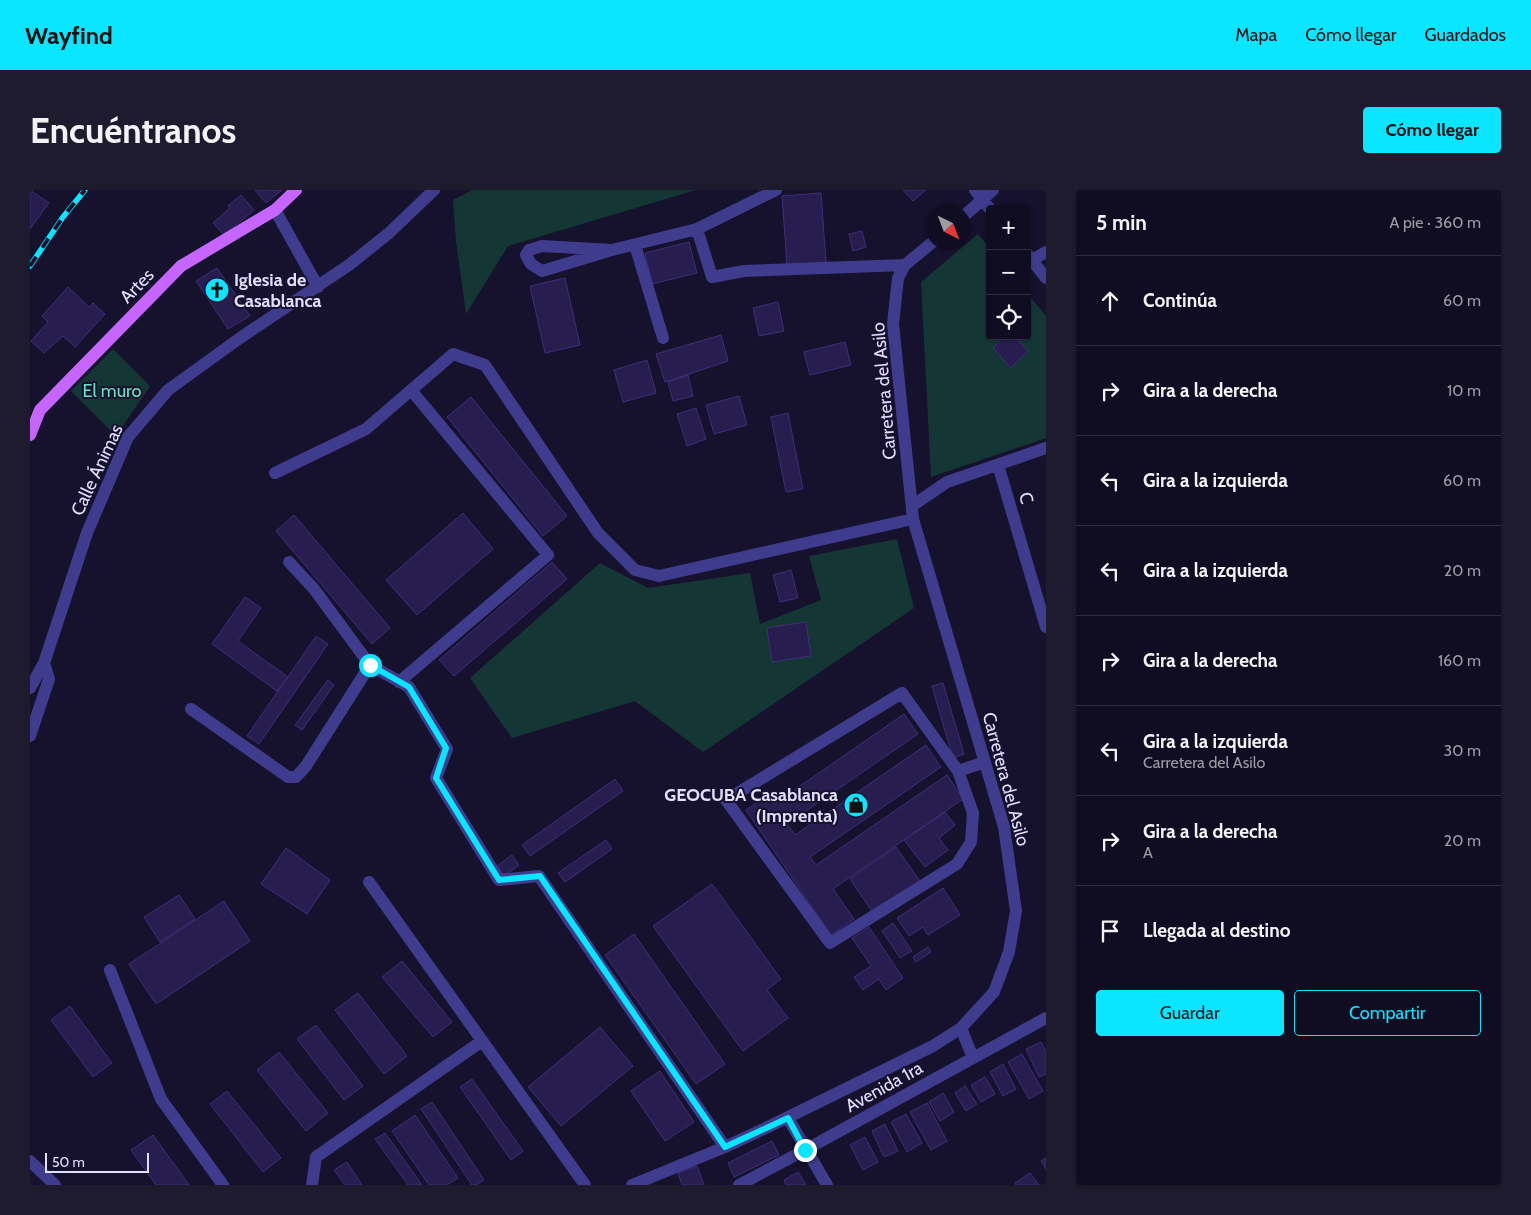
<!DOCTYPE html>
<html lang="es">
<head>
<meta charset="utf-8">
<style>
	body { margin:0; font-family:Cabin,sans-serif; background:#1e1b2f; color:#f1f3f6 }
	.controls { position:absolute; right:15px; top:15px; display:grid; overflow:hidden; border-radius:5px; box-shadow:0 1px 4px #0004 }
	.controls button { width:45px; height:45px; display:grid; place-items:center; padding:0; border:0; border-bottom:1px solid #302d40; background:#100d22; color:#f1f3f6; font:25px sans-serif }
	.compass { position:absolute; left:896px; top:15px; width:45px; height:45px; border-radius:50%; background:#100d22; box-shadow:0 1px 4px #0004; rotate:138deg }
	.scale { position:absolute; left:15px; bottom:12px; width:104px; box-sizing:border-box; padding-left:5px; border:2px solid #e1deff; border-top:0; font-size:14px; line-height:18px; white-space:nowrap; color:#e1deff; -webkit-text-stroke:4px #16112d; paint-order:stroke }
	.stop { position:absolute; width:15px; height:15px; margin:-11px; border:4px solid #0ae6ff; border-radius:50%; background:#fff }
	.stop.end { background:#0ae6ff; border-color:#fff; box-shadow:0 1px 5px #0008 }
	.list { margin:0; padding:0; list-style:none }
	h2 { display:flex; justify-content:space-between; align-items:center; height:65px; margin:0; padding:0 20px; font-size:21px }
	h2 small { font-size:16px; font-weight:400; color:#9c9ca5 }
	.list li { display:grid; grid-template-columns:32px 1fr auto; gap:15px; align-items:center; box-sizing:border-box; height:90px; padding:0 20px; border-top:1px solid #302d40 }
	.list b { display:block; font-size:19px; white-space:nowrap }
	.list p { margin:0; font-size:16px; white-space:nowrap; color:#9c9ca5 }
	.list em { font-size:16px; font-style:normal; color:#9c9ca5 }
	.actions { display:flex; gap:10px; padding:15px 20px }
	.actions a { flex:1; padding:11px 0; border:1px solid #0ae6ff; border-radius:5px; text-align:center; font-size:18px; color:#0ae6ff }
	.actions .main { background:#0ae6ff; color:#111 }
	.icon { flex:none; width:28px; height:28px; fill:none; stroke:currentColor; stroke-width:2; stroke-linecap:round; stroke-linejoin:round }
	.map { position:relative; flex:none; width:1016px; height:995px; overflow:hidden; border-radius:5px }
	header { display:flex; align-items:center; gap:30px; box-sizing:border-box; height:70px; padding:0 25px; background:#0ae6ff; color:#111 }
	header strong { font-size:24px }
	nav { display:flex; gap:28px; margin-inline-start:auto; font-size:18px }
	.intro { display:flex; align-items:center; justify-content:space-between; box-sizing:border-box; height:120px; padding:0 30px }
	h1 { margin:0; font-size:35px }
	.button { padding:12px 22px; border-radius:5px; background:#0ae6ff; color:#111; font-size:18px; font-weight:700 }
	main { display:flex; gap:30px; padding:0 30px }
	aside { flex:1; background:#100d22; border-radius:5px; box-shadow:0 1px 4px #0004 }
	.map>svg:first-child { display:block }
	.green { fill:#143736 }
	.building { fill:#271d4e; stroke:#3e2f7b }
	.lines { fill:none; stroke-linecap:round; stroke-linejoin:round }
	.minor { stroke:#3f3c8d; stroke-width:12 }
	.major { stroke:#c665ff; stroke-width:12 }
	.rail-casing { stroke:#0ae6ff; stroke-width:5.5 }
	.rail { stroke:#16112d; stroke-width:4; stroke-dasharray:11; stroke-linecap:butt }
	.route { stroke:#0ae6ff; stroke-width:6 }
	.labels { text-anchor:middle; stroke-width:4; stroke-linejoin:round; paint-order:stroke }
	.poi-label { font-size:18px; font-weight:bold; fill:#e1deff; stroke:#16112d; text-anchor:start }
	.street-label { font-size:18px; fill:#e1deff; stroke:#16112d }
	.park-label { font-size:18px; fill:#66e3c4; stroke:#16112d }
</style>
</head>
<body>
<header>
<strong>Wayfind</strong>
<nav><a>Mapa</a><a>Cómo llegar</a><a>Guardados</a></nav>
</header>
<div class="intro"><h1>Encuéntranos</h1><a class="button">Cómo llegar</a></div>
<main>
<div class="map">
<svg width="1016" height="995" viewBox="0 0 1016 995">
	<rect width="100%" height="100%" fill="#16112d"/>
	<path class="green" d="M442,0h224l-188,56 -42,68 -10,-72 -3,-42z
		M948,44l12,14v88h37v-43l19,23v122l-115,39 -10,-195z
		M83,159l37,37 -34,50 -45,-45z
		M867,349l17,69 -211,144 -68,-51 -123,37 -42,-60 130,-115 48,25 102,-15 10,51 61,-24 -12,-44z"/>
	<path class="building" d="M0,0l19,13 -19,26z
		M225,0h27l-16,13z
		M873,0h23l-13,11z
		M791,3l5,69 -39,3 -5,-69z
		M211,5l13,15 -30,25 -11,-12 17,-15 -2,-2z
		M832,41l4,16 -13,4 -4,-17z
		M659,52l8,31 -45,11 -7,-31z
		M187,78l33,48 -22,13 -32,-48z
		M535,88l15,67 -35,8 -15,-67z
		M38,97l21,20 4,-4 12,11 -30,33 -12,-11 -19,17 -13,-12 17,-19 -6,-6z
		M748,112l6,29 -25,5 -6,-28z
		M691,145l7,26 -63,21 -9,-28z
		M975,146h9l14,15 -17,17 -18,-20z
		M815,152l6,23 -41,10 -6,-23z
		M617,170l9,33 -33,9 -9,-32z
		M658,185l5,21 -20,5 -5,-19z
		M709,206l8,29 -33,9 -8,-29z
		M441,207l96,119 -24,20 -96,-119z
		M666,218l10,31 -19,7 -10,-32z
		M758,223l15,76 -17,3 -15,-75z
		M433,323l30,36 -76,66 -31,-35z
		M264,325l96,113 -18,16 -96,-113z
		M522,372l15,17 -113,97 -15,-16z
		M761,380l7,28 -18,4 -7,-27z
		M215,407l16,11 -23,33 50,36 -11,14 -65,-47z
		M776,432l5,34 -39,6 -5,-34z
		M286,446l12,8 -69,100 -12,-8z
		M298,490l6,5 -32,45 -7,-5z
		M913,493l21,71 -11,4 -21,-72z
		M874,524l14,20 -131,90 8,11 131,-90 15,22 -131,90 6,8 131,-90 16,24 -130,90 21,30 -23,16 -85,-125 22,-15 6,9z
		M585,589l8,12 -93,65 -8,-11z
		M915,622l10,13 -16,13 9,12 -23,17 -21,-27z
		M576,650l6,9 -47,33 -7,-9z
		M866,657l24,34 -47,32 -23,-34z
		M256,658l44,32 -23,34 -46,-30z
		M482,665l7,10 -15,11 -7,-10z
		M682,694l69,95 -14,11 21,28 -45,33 -90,-125z
		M913,698l17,27 -32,20 -5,-8 -14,9 -12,-18z
		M149,705l16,24 -35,23 -16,-25z
		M194,711l26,40 -94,63 -27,-40z
		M863,733l19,28 -12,7 -18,-27z
		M839,737l34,51 -17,12 -7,-11 -16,11 -9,-13 17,-11 -19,-28z
		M604,744l91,130 -29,20 -91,-129z
		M898,757l3,5 -15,10 -3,-5z
		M372,771l50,61 -19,15 -51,-60z
		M328,803l49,63 -23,18 -49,-64z
		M40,816l42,57 -19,14 -42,-57z
		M286,835l47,61 -19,14 -47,-61z
		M570,837l33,39 -72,60 -33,-39z
		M1011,852l5,10v22l-7,3 -13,-28z
		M249,862l49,61 -22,18 -49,-61z
		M992,864l21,37 -14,8 -21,-37z
		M973,874l13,25 -13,7 -13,-24z
		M630,881l34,51 -29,19 -34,-50z
		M955,887l10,17 -14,8 -10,-17z
		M442,889l51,72 -12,9 -51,-73z
		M935,896l12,18 -11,7 -11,-18z
		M197,901l54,67 -18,14 -53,-68z
		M913,903l11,19 -14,9 -11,-19z
		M402,912l52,78 -8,5h-4l-51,-76z
		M897,913l20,38 -16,9 -21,-38z
		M876,924l16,29 -15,9 -16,-30z
		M385,925l43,63 -11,7h-18l-37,-54z
		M855,934l13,27 -14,6 -12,-26z
		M355,943l37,52h-14l-33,-46z
		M123,945l36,50h-33l-25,-35z
		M835,947l13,25 -15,8 -13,-25z
		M742,951l7,14 -45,22 -6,-14z
		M1016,968v11l-5,-8z
		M317,972l15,23h-17l-11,-15z
		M667,976l7,19h-22l-4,-12z
		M768,982l8,13h-20l-2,-5z
		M1000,983l9,12h-23l-1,-2z"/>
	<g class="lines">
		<path class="minor" d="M945,0l15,19
			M245,20l43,77
			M934,26l29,-26
			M667,39l15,48 32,-6 161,-6
			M605,55l28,93
			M582,60l-70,-4 -13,4 -3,5 5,9 11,7 70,-21 85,-21 79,-39
			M997,64l19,24
			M1002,70l14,-8
			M968,275l48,162
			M245,283l91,-44 87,-75 32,11 113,168 37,37 24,6 254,-57
			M882,316l35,-24 99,-34
			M259,372l25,27 56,76 39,22 38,62 -11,29 63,102 40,-4 186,271
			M369,492l149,-127 -137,-165
			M0,498l14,-25 43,-130 41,-96 40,-47 72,-52 109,-73 40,-32 45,-43
			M161,519l97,68h8l10,-11 64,-101
			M0,546l19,-57 -5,-16
			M928,581l-56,-78 -176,107 104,143 127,-79 14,-22 2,-29 -15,-42 27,-9
			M339,692l216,303
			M80,780l51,129 62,86
			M931,838l12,30
			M758,928l39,67
			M0,971l25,24
			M282,995l4,-28 166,-116
			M602,995l93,-38 45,-21 163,-80 28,-18 33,-36 15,-40 7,-41 -12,-84 -91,-308 -20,-195 5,-46 7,-13 29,-24
			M709,995l66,-35 241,-132"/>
		<path class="major" d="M0,245l10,-25 141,-144 94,-56 21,-20"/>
		<defs>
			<path id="rail" d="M0,76l33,-49 22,-27"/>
		</defs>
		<use href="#rail" class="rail-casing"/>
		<use href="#rail" class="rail"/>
	</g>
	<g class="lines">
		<path class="route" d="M340,475l39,22 37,61 -10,30 63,102 41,-4 185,271 63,-29 17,32"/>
	</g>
	<defs>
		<symbol id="church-disc" viewBox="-11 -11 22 22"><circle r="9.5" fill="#0ae6ff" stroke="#16112d"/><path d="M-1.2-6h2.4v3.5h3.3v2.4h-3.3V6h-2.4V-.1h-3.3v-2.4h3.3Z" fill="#111"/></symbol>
		<symbol id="shop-disc" viewBox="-11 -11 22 22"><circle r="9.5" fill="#0ae6ff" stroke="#16112d"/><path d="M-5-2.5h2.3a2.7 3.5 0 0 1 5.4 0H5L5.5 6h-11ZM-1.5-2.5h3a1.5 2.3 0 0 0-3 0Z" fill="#111"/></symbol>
	</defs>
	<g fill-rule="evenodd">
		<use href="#church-disc" x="173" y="86" width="28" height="28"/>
		<use href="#shop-disc" x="812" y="601" width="28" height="28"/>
	</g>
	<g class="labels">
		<g class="poi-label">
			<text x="204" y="96">Iglesia de<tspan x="204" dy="21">Casablanca</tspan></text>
			<text x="808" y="611" text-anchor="end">GEOCUBA Casablanca<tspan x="808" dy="21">(Imprenta)</tspan></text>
		</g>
		<g class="street-label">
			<text transform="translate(107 96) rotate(-46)" y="6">Artes</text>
			<text transform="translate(854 201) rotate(-95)" y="6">Carretera del Asilo</text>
			<text transform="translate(67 280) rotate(-65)" y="6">Calle Ánimas</text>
			<text transform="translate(996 308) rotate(74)" y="6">C</text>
			<text transform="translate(976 589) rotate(75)" y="6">Carretera del Asilo</text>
			<text transform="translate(854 897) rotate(-29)" y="6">Avenida 1ra</text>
		</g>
		<g class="park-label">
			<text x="82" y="207">El muro</text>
		</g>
	</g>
</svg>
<div class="controls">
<button>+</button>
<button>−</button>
<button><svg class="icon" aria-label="locate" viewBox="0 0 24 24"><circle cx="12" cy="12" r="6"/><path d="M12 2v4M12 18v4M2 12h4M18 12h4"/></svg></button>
</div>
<svg class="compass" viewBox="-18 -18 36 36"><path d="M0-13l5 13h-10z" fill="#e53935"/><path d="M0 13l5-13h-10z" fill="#9c9ca5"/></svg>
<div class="scale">50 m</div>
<div class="stop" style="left:340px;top:475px"></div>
<div class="stop end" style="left:775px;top:960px"></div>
</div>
<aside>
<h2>5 min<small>A pie · 360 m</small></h2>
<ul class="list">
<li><svg class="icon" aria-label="ahead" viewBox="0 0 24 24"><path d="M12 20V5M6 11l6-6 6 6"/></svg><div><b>Continúa</b></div><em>60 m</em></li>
<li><svg class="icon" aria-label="right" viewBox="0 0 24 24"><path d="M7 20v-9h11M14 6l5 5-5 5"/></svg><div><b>Gira a la derecha</b></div><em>10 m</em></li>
<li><svg class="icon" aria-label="left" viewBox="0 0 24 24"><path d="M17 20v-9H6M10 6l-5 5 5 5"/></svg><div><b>Gira a la izquierda</b></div><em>60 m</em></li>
<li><svg class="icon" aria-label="left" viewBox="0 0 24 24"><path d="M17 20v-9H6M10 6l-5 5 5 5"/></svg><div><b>Gira a la izquierda</b></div><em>20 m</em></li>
<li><svg class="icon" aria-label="right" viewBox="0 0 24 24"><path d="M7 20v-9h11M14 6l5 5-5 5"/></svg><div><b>Gira a la derecha</b></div><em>160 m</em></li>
<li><svg class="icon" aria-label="left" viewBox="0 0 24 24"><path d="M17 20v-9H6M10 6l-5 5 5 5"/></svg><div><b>Gira a la izquierda</b><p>Carretera del Asilo</p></div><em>30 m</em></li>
<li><svg class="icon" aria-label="right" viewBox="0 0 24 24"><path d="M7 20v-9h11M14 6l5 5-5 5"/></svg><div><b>Gira a la derecha</b><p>A</p></div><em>20 m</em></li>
<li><svg class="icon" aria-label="arrive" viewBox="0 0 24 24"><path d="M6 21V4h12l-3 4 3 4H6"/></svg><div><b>Llegada al destino</b></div></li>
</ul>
<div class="actions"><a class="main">Guardar</a><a>Compartir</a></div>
</aside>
</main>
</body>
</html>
